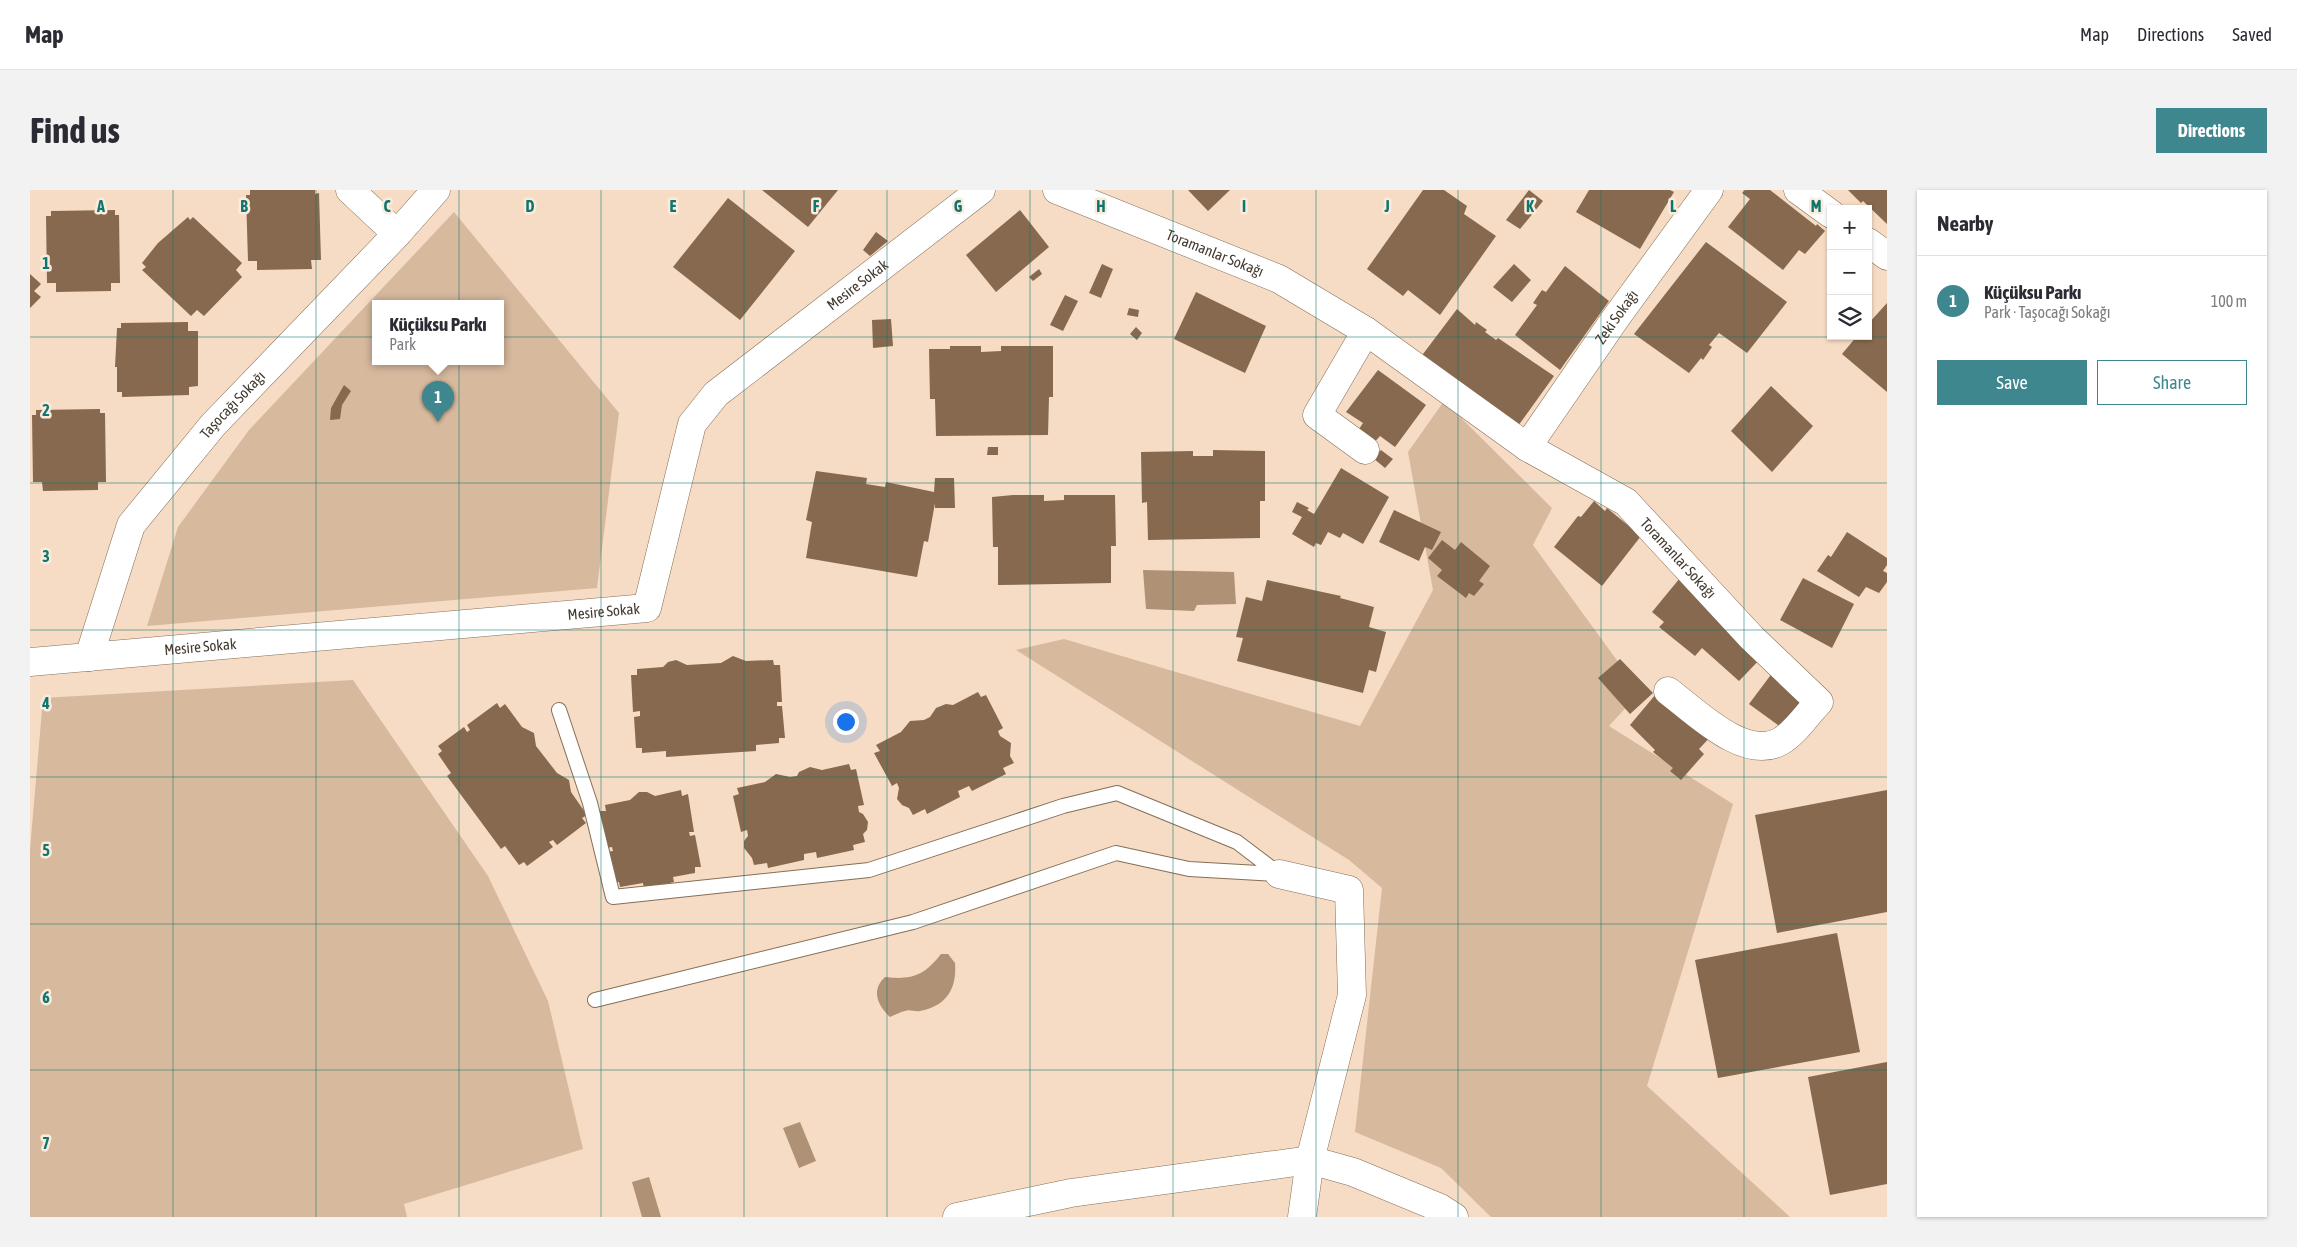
<!DOCTYPE html>
<html lang="en">
<head>
<meta charset="utf-8">
<style>
	body { margin:0; font-family:"Asap Condensed",sans-serif; background:#f2f2f3; color:#2b2b33 }
	.controls { position:absolute; right:15px; top:15px; display:grid; overflow:hidden; border-radius:0px; box-shadow:0 1px 4px #0004 }
	.controls button { width:45px; height:45px; display:grid; place-items:center; padding:0; border:0; border-bottom:1px solid #e1e1e2; background:#fff; color:#2b2b33; font:25px sans-serif }
	.you { position:absolute; left:815px; top:531px; width:18px; height:18px; margin:-12px; border:4px solid #fff; border-radius:50%; background:#1a73e8; box-shadow:0 0 0 8px #1a73e833 }
	.badge { display:grid; place-items:center; width:32px; height:32px; border-radius:50%; background:#3f878e; color:#fff; font-size:16px; font-weight:700 }
	.pin { position:absolute; translate:-50% -41px; filter:drop-shadow(0 1px 2px #0008) }
	.pin::after { content:''; position:absolute; top:26px; width:18px; height:15px; background:inherit; clip-path:polygon(0 0,100% 0,50% 100%) }
	.popup { position:absolute; left:342px; top:110px; width:132px; height:65px; box-sizing:border-box; display:grid; place-content:center; border-radius:0px; background:#fff; filter:drop-shadow(0 1px 4px #0005); font-size:16px; white-space:nowrap; color:#7c7c81 }
	.popup b { font-size:19px; color:#2b2b33 }
	.popup::after { content:''; position:absolute; left:50%; top:100%; margin-left:-10px; border:10px solid transparent; border-top-color:#fff }
	.list { margin:0; padding:0; list-style:none }
	h2 { display:flex; justify-content:space-between; align-items:center; height:65px; margin:0; padding:0 20px; font-size:21px }
	h2 small { font-size:16px; font-weight:400; color:#7c7c81 }
	.list li { display:grid; grid-template-columns:32px 1fr auto; gap:15px; align-items:center; box-sizing:border-box; height:90px; padding:0 20px; border-top:1px solid #e1e1e2 }
	.list b { display:block; font-size:19px; white-space:nowrap }
	.list p { margin:0; font-size:16px; white-space:nowrap; color:#7c7c81 }
	.list em { font-size:16px; font-style:normal; color:#7c7c81 }
	.actions { display:flex; gap:10px; padding:15px 20px }
	.actions a { flex:1; padding:11px 0; border:1px solid #3f878e; border-radius:0px; text-align:center; font-size:18px; color:#3f878e }
	.actions .main { background:#3f878e; color:#fff }
	.icon { flex:none; width:28px; height:28px; fill:none; stroke:currentColor; stroke-width:2; stroke-linecap:round; stroke-linejoin:round }
	.map { position:relative; flex:none; width:1857px; height:1027px; overflow:hidden; border-radius:0px }
	header { display:flex; align-items:center; gap:30px; box-sizing:border-box; height:70px; padding:0 25px; background:#fff; border-bottom:1px solid #e1e1e2 }
	header strong { font-size:24px }
	nav { display:flex; gap:28px; margin-inline-start:auto; font-size:18px }
	.intro { display:flex; align-items:center; justify-content:space-between; box-sizing:border-box; height:120px; padding:0 30px }
	h1 { margin:0; font-size:35px }
	.button { padding:12px 22px; border-radius:0px; background:#3f878e; color:#fff; font-size:18px; font-weight:700 }
	main { display:flex; gap:30px; padding:0 30px }
	aside { flex:1; background:#fff; border-radius:0px; box-shadow:0 1px 4px #0004 }
	.map>svg:first-child { display:block }
	.green { fill:#d7b99e; fill-rule:evenodd }
	.water { fill:#af9175 }
	.building { fill:#86694e }
	.lines { fill:none; stroke-linecap:round; stroke-linejoin:round }
	.service-casing { stroke:#856e58; stroke-width:16 }
	.minor-casing { stroke:#856e58; stroke-width:29 }
	.service { stroke:#fff; stroke-width:14 }
	.minor { stroke:#fff; stroke-width:28 }
	.grid { fill:none; stroke:#0f766e; stroke-width:1; stroke-opacity:0.55 }
	.labels { text-anchor:middle; stroke-width:5; stroke-linejoin:round; paint-order:stroke }
	.street-label { font-size:15px; fill:#443a30; stroke:#fbebdd }
	.grid-label { font-size:16px; text-anchor:middle; font-weight:bold; fill:#0f766e; stroke:#fbebdd; stroke-width:5; stroke-linejoin:round; paint-order:stroke }
</style>
</head>
<body>
<header>
<strong>Map</strong>
<nav><a>Map</a><a>Directions</a><a>Saved</a></nav>
</header>
<div class="intro"><h1>Find us</h1><a class="button">Directions</a></div>
<main>
<div class="map">
<svg width="1857" height="1027" viewBox="0 0 1857 1027">
	<rect width="100%" height="100%" fill="#f6dcc4"/>
	<path class="green" d="M424,22l165,201 -22,175 -450,38 31,-99 71,-97zM346,113h124v58h-124z
		M1414,211l108,107 -19,37 107,147 -31,34 124,78 -86,282 143,131h-299l-50,-49 -86,-36 27,-244 -33,-28 -333,-210 48,-11 296,87 73,-136 -25,-138z
		M323,490l135,196 60,125 35,148 -179,55 3,13h-377v-367l13,-152z"/>
	<path class="water" d="M1113,380l91,2 2,32 -39,1 -3,6 -48,-2z
		M911,764h7l7,9c2,25 -8,43 -35,48 -5,1 -11,-2 -15,0 -5,1 -10,4 -15,6 -13,-12 -19,-27 -5,-40 26,3 39,-1 56,-23z
		M770,932l16,39 -17,7 -16,-40z
		M619,987l12,40h-19l-10,-35z"/>
	<path class="building" d="M220,0h65v4l4,-1 2,67h-10l1,9 -55,1v-9h-9l-2,-66h4z
		M732,0h76l-30,37z
		M1158,0h42l-22,21z
		M1393,0h21l23,16 -3,8 32,22 -56,79 -32,-25 -5,6 -36,-27z
		M1499,0l14,11 -23,28 -14,-9z
		M1559,0h81l4,2 -34,57 -64,-37z
		M1715,0h25l46,36 1,-2 8,7 -20,23 -6,-4 -16,20 -55,-43 22,-28 -8,-6z
		M1818,0h39v34l-24,-23 -2,2z
		M698,8l67,53 -55,69 -67,-53z
		M85,20v5h4l1,68h-9v8l-55,1v-9h-9l-1,-67h5v-5z
		M990,20l29,37 -53,45 -30,-37z
		M158,27l2,3 3,-3 49,46 -6,7 6,7 -38,39 -7,-6 -6,6 -49,-46 4,-3 -4,-4 16,-20z
		M846,42l12,9 -18,15 -7,-6z
		M1676,52l81,60 -40,51 -28,-20 -10,12 3,2 -9,13 -2,-2 -12,15 -55,-39z
		M1072,74l11,5 -12,29 -12,-5z
		M1484,74l17,16 -19,22 -19,-15z
		M1535,76l44,35 -49,69 -45,-35 22,-30 -4,-2 9,-13 4,2z
		M1009,79l3,5 -9,7 -4,-4z
		M0,84l11,10 -7,7 7,6 -11,11z
		M1166,102l70,34 -21,47 -71,-34z
		M1035,105l13,6 -15,30 -13,-6z
		M1857,113v89l-45,-38 15,-18h11v-12z
		M1099,118l10,2 -1,7 -11,-2z
		M1427,119l18,16 1,-3 11,8 -2,2 11,8 2,-2 56,38 -36,50 -98,-68z
		M861,129l2,27 -20,2 -1,-28z
		M158,132v9h10v55l-9,1v8l-67,2v-5h-5v-25h-2l2,-39h4v-5z
		M1106,137l6,6 -5,7 -7,-6z
		M920,156h31v6l20,-1v-5h52v51h-4l-1,38 -112,1 -1,-37h-5l-1,-50h21z
		M1348,180l48,35 -31,42 -15,-11 -7,8 -16,-12 6,-9 -17,-11z
		M314,195l7,6 -9,14 -2,14 -10,1 1,-12z
		M1741,196l42,40 -41,46 -41,-41z
		M70,219v4h5l1,69h-8v8l-55,1 -1,-9h-9l-1,-67h4v-5z
		M958,257h10v8h-11z
		M1183,260l52,1v50h-5v37l-112,2 -1,-38 -5,1 -1,-51 52,-1v5h20z
		M1351,260l12,9 -8,9 -12,-10z
		M1311,278l48,29 -26,47 -20,-11 -3,5 -12,-6 -7,13 -5,-2 -2,4 -22,-13 10,-17 -10,-5 5,-10 12,6 -2,2 7,4z
		M786,281l51,7 -1,6 19,3 1,-5 48,10 1,-14h19l1,30h-20v-5l-7,39 -4,-1 -7,36 -111,-19 6,-36 -6,-2z
		M983,305h31v6l20,-1v-5h51l1,51h-5v37l-113,2v-38h-5l-1,-50z
		M1564,311l11,10 2,-3 34,28 -39,50 -48,-39 24,-31 3,1z
		M1364,320l47,22 -9,18 -7,-3 -6,14 -40,-19z
		M1817,342l40,26v7l-4,6 4,2v9l-8,11 -13,-6 -7,10 -42,-26 11,-16 3,2z
		M1412,350l13,10 6,-8 29,24 -11,15 5,3 -10,12 -5,-3 -3,5 -29,-22 5,-6 -14,-12z
		M1650,388l85,76 -26,27 -37,-33 -7,8 -36,-29 5,-5 -12,-10z
		M1773,388l51,26 -22,44 -52,-28z
		M1237,390l74,16 -1,2 34,9 -5,20 17,5 -10,40 -7,-2 -6,23 -126,-32 6,-23 -7,-1 10,-40 16,4z
		M703,466l13,5 27,-1 1,5h6l2,37h-5v4h5l3,32h-6v5l-23,2v6l-90,6v-6l-24,2v-5h-6l-2,-31 6,-1v-5l-7,1 -2,-37h6v-6l26,-2 5,-5 8,-2 11,5 34,-2z
		M1590,469l33,34 -23,21 -32,-36z
		M1743,482l34,25 -22,33 -36,-26z
		M1631,498l53,45 -15,16 5,5 -23,26 -11,-9 3,-3 -20,-16 2,-2 -25,-25z
		M948,502l3,5 5,-2 17,33 -5,3 2,5 11,7 -1,13 4,7 -11,5 3,6 -34,17 -3,-5 -11,5 2,6 -33,17 -2,-5 -12,6 -4,-7 -7,-3 -5,-6 2,-11 -2,-5 -5,3 -18,-33 6,-2 -4,-6 25,-13 9,-11 14,-1 6,-3 6,-9 10,-4 7,1z
		M467,513l3,5 5,-4 17,23 12,6 2,13 21,27 12,7 2,12 16,23 -5,3 4,5 -29,22 -4,-5 -4,2 4,5 -26,19 -3,-4 -5,3 -14,-19 -4,3 -54,-73 4,-3 -13,-19 4,-3 -4,-5 26,-19 3,5 3,-2 -3,-5z
		M819,574l2,6 5,-1 8,36 -6,1 1,6 4,2 5,8 -1,8 -4,4 2,8 -12,3 1,5 -37,8 -1,-6 -12,2v6l-36,8 -1,-5 -13,2 -2,-7 -8,-10v-7l4,-5 -1,-6 -6,2 -8,-36 6,-2 -2,-6 28,-6 11,-8 14,3 7,-1 2,-4 11,-5 12,3z
		M651,600l1,6 6,-2 6,38h-5l1,4 5,-1 6,32h-6v6l-22,4 1,5 -30,7 -1,-6 -23,4 -1,-5 -6,1 -6,-31 6,-1 -1,-4 -6,1 -6,-37h6l-1,-6 25,-5 9,-8h8l8,4z
		M1857,600v122l-110,21 -22,-118z
		M1807,743l23,119 -142,26 -23,-118z
		M1857,872v122l-57,11 -22,-118z"/>
	<g class="lines">
		<defs>
			<path id="service" d="M529,520l31,93 23,94 256,-27 194,-64 54,-13 120,49 42,32
				M565,810l318,-78 203,-69 73,16 89,5"/>
			<g id="minor">
				<path d="M320,0l47,44"/>
				<path id="s1" d="M1027,0l222,89 87,52"/>
				<path d="M1768,0l33,24"/>
				<path d="M1838,52l19,14"/>
				<path id="s2" d="M1497,257l88,-128 94,-129"/>
				<path id="s3" d="M1335,260l-48,-35 49,-84 161,116 99,55 126,136 67,64c-11,11 -24,31 -38,39 -36,21 -85,-29 -113,-50"/>
				<path id="s4" d="M59,467l42,-132 82,-100 184,-191 39,-44"/>
				<path id="s5" d="M0,472l617,-54 45,-184 24,-30 265,-204"/>
				<path d="M1249,684l70,16 3,105 -42,165 -8,57"/>
				<path d="M927,1027l114,-24 239,-33 43,12 87,36 14,9"/>
			</g>
		</defs>
		<use href="#service" class="service-casing"/>
		<use href="#minor" class="minor-casing"/>
		<use href="#service" class="service"/>
		<use href="#minor" class="minor"/>
	</g>
	<path class="grid" d="M143,0v1027M286,0v1027M429,0v1027M571,0v1027M714,0v1027M857,0v1027M1000,0v1027M1143,0v1027M1286,0v1027M1428,0v1027M1571,0v1027M1714,0v1027M0,147h1857M0,293h1857M0,440h1857M0,587h1857M0,734h1857M0,880h1857"/>
	<g class="labels">
		<g class="street-label">
			<text dy="5" stroke="none"><textPath href="#s1" startOffset="170">Toramanlar Sokağı</textPath></text>
			<text dy="5" stroke="none"><textPath href="#s5" startOffset="1026">Mesire Sokak</textPath></text>
			<text dy="5" stroke="none"><textPath href="#s2" startOffset="158">Zeki Sokağı</textPath></text>
			<text dy="5" stroke="none"><textPath href="#s4" startOffset="296">Taşocağı Sokağı</textPath></text>
			<text dy="5" stroke="none"><textPath href="#s3" startOffset="545">Toramanlar Sokağı</textPath></text>
			<text dy="5" stroke="none"><textPath href="#s5" startOffset="576">Mesire Sokak</textPath></text>
			<text dy="5" stroke="none"><textPath href="#s5" startOffset="171">Mesire Sokak</textPath></text>
		</g>
	</g>
	<g class="grid-label">
		<text x="71" y="22">A</text>
		<text x="214" y="22">B</text>
		<text x="357" y="22">C</text>
		<text x="500" y="22">D</text>
		<text x="643" y="22">E</text>
		<text x="786" y="22">F</text>
		<text x="928" y="22">G</text>
		<text x="1071" y="22">H</text>
		<text x="1214" y="22">I</text>
		<text x="1357" y="22">J</text>
		<text x="1500" y="22">K</text>
		<text x="1643" y="22">L</text>
		<text x="1786" y="22">M</text>
		<text x="16" y="79">1</text>
		<text x="16" y="226">2</text>
		<text x="16" y="372">3</text>
		<text x="16" y="519">4</text>
		<text x="16" y="666">5</text>
		<text x="16" y="813">6</text>
		<text x="16" y="959">7</text>
	</g>
</svg>
<div class="controls">
<button>+</button>
<button>−</button>
<button><svg class="icon" aria-label="layers" viewBox="0 0 24 24"><path d="M12 4l9 5-9 5-9-5zM3 14l9 5 9-5"/></svg></button>
</div>
<div class="you"></div>
<div class="pin badge" style="left:408px;top:232px">1</div>
<div class="popup"><b>Küçüksu Parkı</b>Park</div>
</div>
<aside>
<h2>Nearby<small></small></h2>
<ul class="list">
<li><span class="badge">1</span><div><b>Küçüksu Parkı</b><p>Park · Taşocağı Sokağı</p></div><em>100 m</em></li>
</ul>
<div class="actions"><a class="main">Save</a><a>Share</a></div>
</aside>
</main>
</body>
</html>
